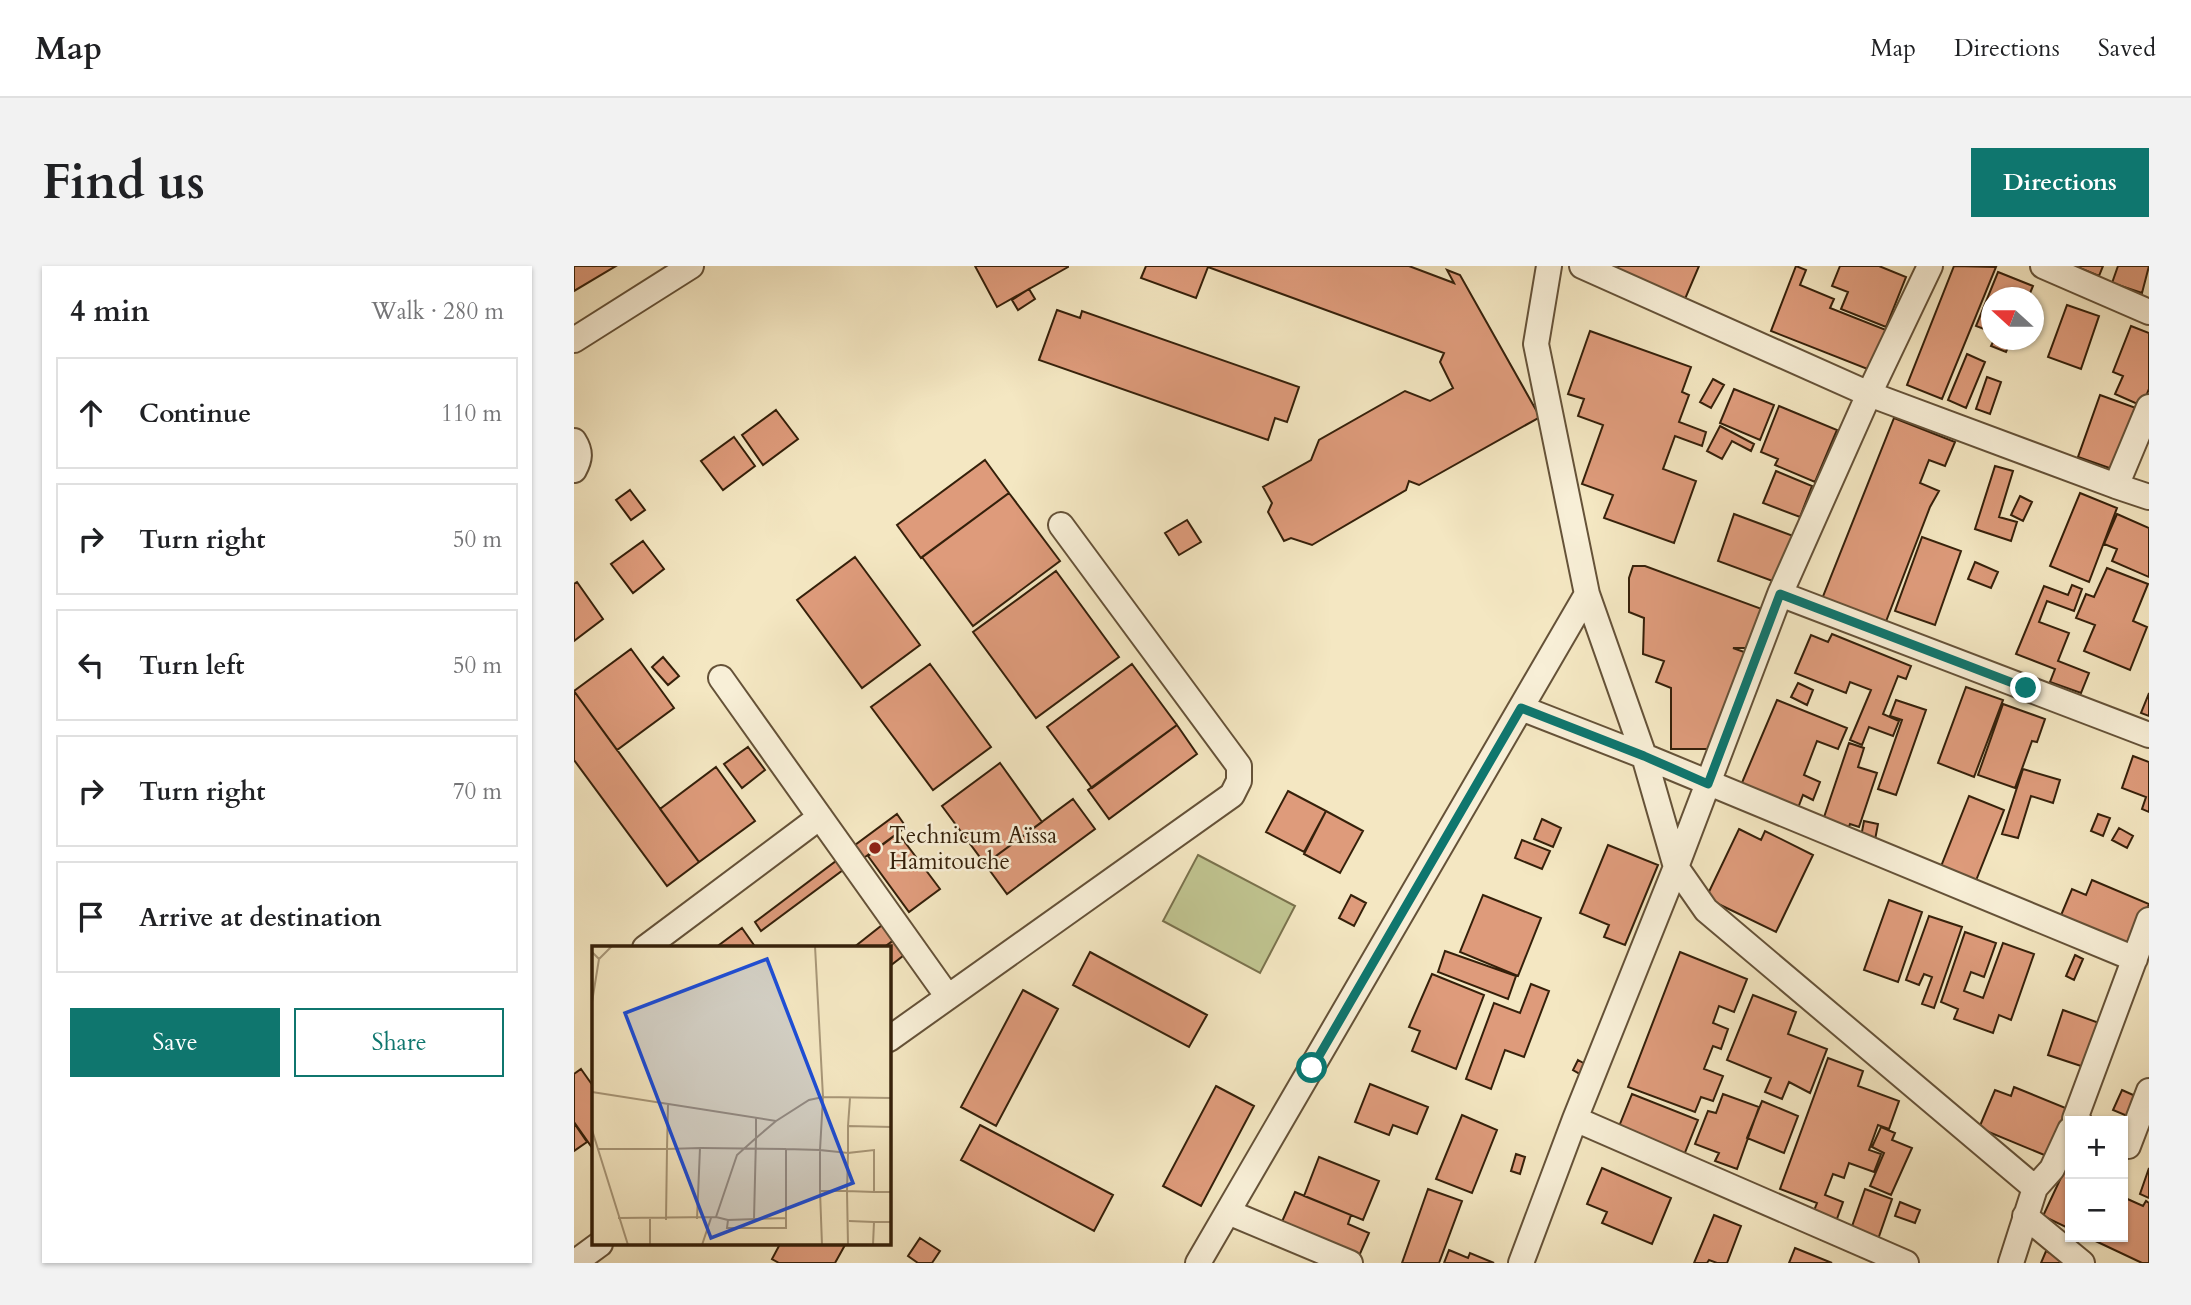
<!DOCTYPE html>
<html lang="en">
<head>
<meta charset="utf-8">
<style>
	body { margin:0; font-family:Cardo,serif; background:#f2f2f2; color:#202124 }
	.controls { position:absolute; right:21px; bottom:21px; display:grid; overflow:hidden; border-radius:0px; box-shadow:0 2px 5px #0004 }
	.controls button { width:63px; height:63px; display:grid; place-items:center; padding:0; border:0; border-bottom:2px solid #e0e0e0; background:#fff; color:#202124; font:35px sans-serif }
	.compass { position:absolute; left:1407px; top:21px; width:63px; height:63px; border-radius:50%; background:#fff; box-shadow:0 2px 5px #0004; rotate:291deg }
	.stop { position:absolute; width:21px; height:21px; margin:-16px; border:5px solid #0f766e; border-radius:50%; background:#fff }
	.stop.end { background:#0f766e; border-color:#fff; box-shadow:0 2px 7px #0008 }
	.list { margin:0; padding:0; list-style:none }
	h2 { display:flex; justify-content:space-between; align-items:center; height:91px; margin:0; padding:0 28px; font-size:30px }
	h2 small { font-size:23px; font-weight:400; color:#757577 }
	.list li { display:grid; grid-template-columns:46px 1fr auto; gap:21px; align-items:center; box-sizing:border-box; height:112px; margin:0 14px 14px; padding:0 14px; border:2px solid #e0e0e0; border-radius:0px }
	.list b { display:block; font-size:26px; white-space:nowrap }
	.list em { font-size:23px; font-style:normal; color:#757577 }
	.actions { display:flex; gap:14px; padding:21px 28px }
	.actions a { flex:1; padding:16px 0; border:2px solid #0f766e; border-radius:0px; text-align:center; font-size:24px; color:#0f766e }
	.actions .main { background:#0f766e; color:#fff }
	.icon { flex:none; width:38px; height:38px; fill:none; stroke:currentColor; stroke-width:2; stroke-linecap:round; stroke-linejoin:round }
	.map { position:relative; flex:none; width:1575px; height:997px; overflow:hidden; border-radius:0px }
	header { display:flex; align-items:center; gap:42px; box-sizing:border-box; height:98px; padding:0 35px; background:#fff; border-bottom:2px solid #e0e0e0 }
	header strong { font-size:33px }
	nav { display:flex; gap:38px; margin-inline-start:auto; font-size:24px }
	.intro { display:flex; align-items:center; justify-content:space-between; box-sizing:border-box; height:168px; padding:0 42px }
	h1 { margin:0; font-size:49px }
	.button { padding:18px 32px; border-radius:0px; background:#0f766e; color:#fff; font-size:24px; font-weight:700 }
	main { display:flex; gap:42px; padding:0 42px }
	aside { flex:1; background:#fff; border-radius:0px; box-shadow:0 2px 5px #0004 }
	.map>svg:first-child { display:block }
	.green { fill:#c0c490; stroke:#7a724d; stroke-width:2 }
	.building { fill:#de9b7b; stroke:#35200a; stroke-width:2 }
	.lines { fill:none; stroke-linecap:round; stroke-linejoin:round }
	.minor-casing { stroke:#655238; stroke-width:28 }
	.minor { stroke:#f8efd7; stroke-width:24 }
	.route { stroke:#0f766e; stroke-width:9 }
	.poi-dot { fill:#8f2418; stroke:#f8efd7; stroke-width:2.5 }
	.labels { text-anchor:middle; stroke-width:5; stroke-linejoin:round; paint-order:stroke }
	.poi-label { font-size:23px; fill:#35200a; stroke:#f8efd7; text-anchor:start }
	.inset-road { fill:none; stroke:#a89778; stroke-width:2 }
	.view { fill:#1d4ed8; fill-opacity:0.15; stroke:#1d4ed8; stroke-width:3.5 }
	.inset-edge { fill:none; stroke:#35200a; stroke-width:3.5 }
</style>
</head>
<body>
<header>
<strong>Map</strong>
<nav><a>Map</a><a>Directions</a><a>Saved</a></nav>
</header>
<div class="intro"><h1>Find us</h1><a class="button">Directions</a></div>
<main>
<aside>
<h2>4 min<small>Walk · 280 m</small></h2>
<ul class="list">
<li><svg class="icon" aria-label="ahead" viewBox="0 0 24 24"><path d="M12 20V5M6 11l6-6 6 6"/></svg><div><b>Continue</b></div><em>110 m</em></li>
<li><svg class="icon" aria-label="right" viewBox="0 0 24 24"><path d="M7 20v-9h11M14 6l5 5-5 5"/></svg><div><b>Turn right</b></div><em>50 m</em></li>
<li><svg class="icon" aria-label="left" viewBox="0 0 24 24"><path d="M17 20v-9H6M10 6l-5 5 5 5"/></svg><div><b>Turn left</b></div><em>50 m</em></li>
<li><svg class="icon" aria-label="right" viewBox="0 0 24 24"><path d="M7 20v-9h11M14 6l5 5-5 5"/></svg><div><b>Turn right</b></div><em>70 m</em></li>
<li><svg class="icon" aria-label="arrive" viewBox="0 0 24 24"><path d="M6 21V4h12l-3 4 3 4H6"/></svg><div><b>Arrive at destination</b></div></li>
</ul>
<div class="actions"><a class="main">Save</a><a>Share</a></div>
</aside>
<div class="map">
<svg width="1575" height="997" viewBox="0 0 1575 997">
	<rect width="100%" height="100%" fill="#f4e7c2"/>
	<filter id="stains"><feTurbulence type="fractalNoise" baseFrequency=".00286" numOctaves="4"/><feColorMatrix values="0 0 0 0 .2 0 0 0 0 .09 0 0 0 0 .02 0 0 0 .5 -.17"/></filter>
	<radialGradient id="worn" r=".72"><stop offset=".6" stop-color="#630" stop-opacity="0"/><stop offset="1" stop-color="#630" stop-opacity=".3"/></radialGradient>
	<path class="green" d="M624,589l97,51 -35,67 -97,-52z"/>
	<path class="building" d="M0,0h42l-42,25z
		M401,0h93v1l-71,40z
		M572,0h263l45,17 -7,-13 13,5 80,142 -121,68 -10,-4 -3,9 -94,55 -21,-7 -7,3 -16,-29 4,-9 -9,-16 48,-27 8,-20 86,-49 25,10 23,-13 -13,-26 4,-9 -236,-86 -12,31 -55,-20z
		M1030,0h95l-14,33z
		M1222,0l10,4 -6,15 34,14 -4,9 56,22 -16,40 -99,-39z
		M1266,0h39l27,11 -20,50 -45,-18 7,-17 -16,-6z
		M1380,0l42,1 -54,132 -35,-14z
		M1501,0h28l-4,10z
		M1544,0h31l-7,27 -30,-10z
		M1424,6l35,14 -5,12h-36v34l-16,-6z
		M455,23l6,10 -17,11 -6,-10z
		M1493,39l32,11 -18,53 -33,-12z
		M483,44l23,8 2,-7 217,76 -12,35 -12,-4 -7,22 -229,-80z
		M1557,60l18,7v56l-7,17 -27,-12 8,-18 -10,-4z
		M1016,65l101,36 -9,25 7,3 -10,27 27,10 -4,14 -27,-10 -12,33 33,12 -22,62 -70,-25 9,-23 -31,-11 21,-59 -25,-9 6,-17 -16,-5z
		M1420,74h17l-5,12 -15,-6z
		M1393,88l18,8 -19,46 -18,-8z
		M1413,111l14,5 -11,32 -14,-5z
		M1139,113l11,6 -13,23 -11,-6z
		M1160,123l40,16 -14,35 -40,-17z
		M1526,129l36,13 -21,62 -37,-13z
		M1205,140l58,24 -22,52 -40,-17 3,-6 -17,-7z
		M202,144l22,29 -35,26 -21,-30z
		M1320,152l61,24 -10,24 -16,-6 -9,23 19,8 -9,16 -45,117 -63,-25z
		M1146,160l34,18 -3,7 -19,-10 -10,18 -15,-8z
		M160,171l21,29 -32,24 -22,-29z
		M411,194l24,33 -88,65 -24,-33z
		M1421,200l18,5 -14,46 18,5 -6,19 -36,-12z
		M1202,205l36,15 -12,31 -37,-14z
		M56,224l15,20 -14,10 -15,-20z
		M435,227l51,68 -87,65 -51,-69z
		M1506,227l37,15 -28,74 -39,-16z
		M1446,230l12,6 -9,19 -12,-6z
		M1160,248l62,23 -18,46 -60,-22z
		M1543,248l32,14v49l-37,-16 5,-12 -13,-5z
		M613,254l14,22 -22,13 -14,-22z
		M1348,271l39,14 -26,74 -40,-14z
		M69,275l21,28 -31,24 -22,-29z
		M281,291l65,88 -58,43 -65,-88z
		M1401,296l23,10 -7,16 -23,-9z
		M1059,300h12l125,46 -10,36h-27l25,9 -41,92h-46v-61l-15,-6 8,-21 -21,-7 1,-36 -15,-6v-34z
		M1533,302l41,16 -15,37 14,6 -17,43 -46,-19 11,-26 -19,-7 10,-24 8,3z
		M482,305l63,86 -83,61 -63,-86z
		M3,316l26,37 -29,22v-57z
		M1498,319l10,4 -8,22 -27,-10 -8,21 30,11 -11,28 31,12 -8,20 -31,-11 5,-13 -39,-15 28,-68 24,9z
		M1258,368l79,32 -5,13 -8,-3 -15,38 16,7 -6,15 -24,-9 -7,18 -12,-5 21,-50 -21,-8 -4,11 -51,-20 16,-38 17,7z
		M57,383l43,59 -57,42 -43,-59z
		M89,391l16,19 -11,9 -16,-18z
		M356,398l61,83 -58,43 -62,-83z
		M558,398l45,61 -85,63 -45,-61z
		M1224,417l15,7 -6,15 -16,-8z
		M1392,421l37,13 -29,77 -36,-14z
		M0,425l125,171 -32,24 -93,-126z
		M1575,427v23l-8,-3z
		M1203,434l70,28 -9,21 -21,-8 -13,34 16,7 -7,18 -10,-5 -5,13 -57,-23z
		M1322,434l30,10 -30,85 -18,-6 24,-69 -12,-4z
		M1429,438l42,15 -8,23 -5,-1 -17,47 -37,-13z
		M603,459l20,29 -88,65 -21,-29z
		M1275,477l15,5 -6,19 19,6 -18,54 -9,-3 -4,10 -25,-8z
		M174,481l17,23 -23,18 -18,-24z
		M1559,490l16,6v50l-7,-3 4,-12 -24,-9z
		M426,497l42,59 -57,42 -43,-58z
		M142,501l39,54 -56,41 -39,-53z
		M1449,503l37,11 -7,23 -22,-7 -13,42 -16,-4z
		M714,525l38,20 -22,41 -38,-20z
		M1395,530l35,14 -29,73 -35,-14z
		M499,533l22,30 -88,65 -22,-30z
		M752,545l37,20 -23,42 -36,-19z
		M323,548l9,13 -45,33 -10,-12z
		M1524,548l12,4 -7,18 -12,-5z
		M968,553l19,9 -8,19 -19,-8z
		M1290,555l14,3 -4,21 -14,-3z
		M1545,562l14,8 -6,12 -15,-8z
		M1165,563l22,11 4,-9 48,24 -37,77 -70,-34z
		M324,567l42,56 -31,23 -41,-56z
		M948,574l28,11 -8,18 -27,-11z
		M1034,579l50,20 -33,80 -21,-8 5,-12 -29,-12z
		M266,592l7,9 -86,64 -6,-9z
		M1518,614l57,24 -18,45 -72,-29 13,-31 14,6z
		M777,629l15,8 -12,23 -15,-8z
		M909,629l58,23 -23,58 -58,-24z
		M1315,634l33,12 -24,70 -34,-12z
		M1355,650l33,11 -28,81 -12,-4 10,-27 -8,-3 -5,11 -13,-5z
		M312,656l12,15 -15,11h-30z
		M168,662l14,20h-41z
		M1391,666l31,11 -12,34 -13,-5 -7,19 19,7 20,-55 31,11 -23,66 -12,-5 -6,18 -39,-14 4,-10 -17,-7z
		M324,671l10,15 -18,14 -1,-18h-6z
		M871,685l71,25 -8,23 -70,-27z
		M516,686l117,63 -18,32 -116,-62z
		M1106,686l67,27 -13,33 -15,-6 -6,17 15,6 -7,20 -8,-3 -9,23 19,7 -10,25 -12,-4 -6,15 -67,-25z
		M1501,689l8,4 -9,21 -8,-4z
		M858,708l52,21 -28,74 -44,-18 8,-20 -11,-4z
		M957,718l18,7 -25,66 -19,-7 -14,39 -25,-10 28,-76 26,10z
		M449,724l35,19 -62,117 -35,-19z
		M1179,729l43,17 -8,22 39,15 -17,44 -21,-11 -7,17 -17,-7 6,-14 -44,-18z
		M1489,744l39,14 -15,44 -39,-13z
		M1254,792l35,13 -5,15 41,15 -10,28 -11,-4 -9,25 12,4 -7,18 -25,-9 -5,15 -11,-4 -8,21 18,7 -9,25 -23,-9 6,-15 -37,-14z
		M1004,794l14,8 -5,10 -14,-8z
		M7,803l12,17v63l-19,-27v-48z
		M796,818l58,23 -11,27 -24,-9 -4,10 -34,-13z
		M642,820l38,20 -53,100 -38,-20z
		M1440,821l54,22 -19,48 -70,-29 16,-38 16,6z
		M1548,824l18,8 -8,20 -19,-8z
		M1058,828l66,26 -18,45 -66,-26z
		M1149,828l36,13 -22,62 -22,-8 4,-8 -24,-9 13,-33 8,2z
		M1188,835l36,15 -14,37 -37,-15z
		M888,849l35,15 -25,63 -36,-14z
		M0,857l13,19 -13,9z
		M406,859l133,70 -19,36 -133,-71z
		M1307,861l14,6 -3,7 20,8 -21,47 -21,-9 14,-33 -12,-6z
		M942,888l9,3 -5,17 -9,-3z
		M745,891l60,24 -16,39 -59,-24z
		M1028,902l69,30 -19,46 -50,-21 5,-11 -20,-8z
		M1575,902v30l-9,-4z
		M1491,903l5,3v57l-27,-13z
		M854,923l34,12 -23,62h-37z
		M1291,923l27,10 -16,46 -27,-10z
		M721,926l56,23 -3,9 21,9 -13,30 -79,-30z
		M1549,931l20,9 3,-5 3,2v60h-7l-55,-26h36z
		M1326,936l20,8 -5,13 -20,-7z
		M1140,949l27,11 -14,37h-10l-8,-3 -2,3h-13z
		M346,972l20,13 -8,12h-14l-10,-7z
		M206,978h62l3,1 -10,18h-56l-7,-4z
		M1221,982l37,15h-43z
		M875,984l19,8 2,-5 24,10h-50z
		M1472,985l24,11 -1,1h-28z"/>
	<g class="lines">
		<defs>
			<path id="minor" d="M1008,0l287,128 61,-128
				M1469,0l106,46
				M0,74l117,-74
				M1575,141l-33,79 -247,-92 -89,200 369,141
				M0,175c7,11 6,18 0,29
				M1542,220l33,11
				M147,412l227,319
				M947,442l123,48 -57,-162
				M1070,490l32,111 30,43 329,278 17,-19 18,-39
				M1070,490l491,203
				M71,682l175,-131
				M315,773l343,-244 7,-14v-15l-178,-241
				M1001,853l101,-252 104,-273
				M1505,855l-4,-2 74,-199
				M1549,877l5,3 21,-55
				M654,946l122,51
				M1451,950l57,47
				M0,997l26,-19
				M624,997l389,-669 -51,-250 13,-78
				M947,997l54,-144 331,144
				M1437,997l24,-75"/>
		</defs>
		<use href="#minor" class="minor-casing"/>
		<use href="#minor" class="minor"/>
	</g>
	<g class="lines">
		<path class="route" d="M738,802l209,-360 123,48 64,28 72,-190 246,94"/>
	</g>
	<circle class="poi-dot" cx="301" cy="582" r="7"/>
	<g class="labels">
		<g class="poi-label">
			<text x="315" y="577">Technicum Aïssa<tspan x="315" dy="26">Hamitouche</tspan></text>
		</g>
	</g>
	<g transform="translate(18 680)">
		<rect width="299" height="299" fill="#f4e7c2"/>
		<path class="inset-road" d="M223,0l8,151 69,1M0,6l7,7 13,-13M0,56l7,-43M0,146l184,29 33,-21 14,-3 -3,53 28,3v-27l44,1M76,158l-1,45 33,-1 -3,71M164,172v20l20,-17M256,180l2,-28M0,184l36,115M109,202l85,1M5,203h70l-1,71M228,245l2,54M26,272l98,-1M194,272l-58,2 -1,8h59v-79l34,1v41h27l1,-38 26,-3v42h18M162,273l2,-81M136,274l-12,-3 21,-62 19,-17M257,275l25,1M58,299v-26M110,299l9,-27M256,299l-1,-54 27,1M281,299l1,-23h18"/>
		<path class="view" d="M175,13l86,224 -142,55 -86,-225z"/>
		<rect width="299" height="299" class="inset-edge"/>
	</g>
	<rect width="100%" height="100%" filter="url(#stains)"/>
	<rect width="100%" height="100%" fill="url(#worn)"/>
</svg>
<div class="controls">
<button>+</button>
<button>−</button>
</div>
<svg class="compass" viewBox="-18 -18 36 36"><path d="M0-13l5 13h-10z" fill="#e53935"/><path d="M0 13l5-13h-10z" fill="#757577"/></svg>
<div class="stop" style="left:738px;top:802px"></div>
<div class="stop end" style="left:1452px;top:422px"></div>
</div>
</main>
</body>
</html>
